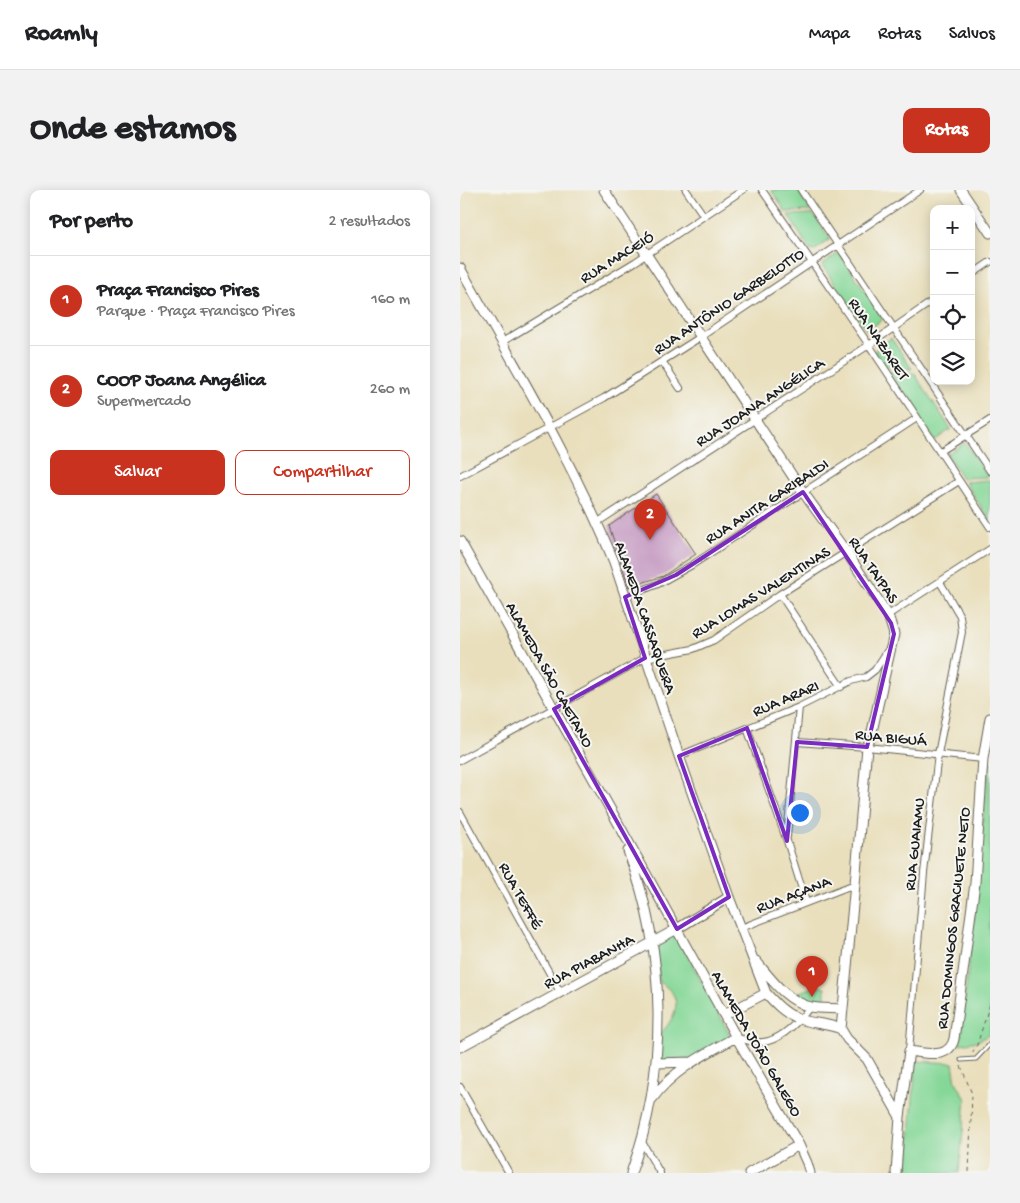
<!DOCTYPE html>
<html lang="pt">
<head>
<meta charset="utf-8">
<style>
	body { margin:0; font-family:"Gochi Hand",sans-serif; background:#f2f2f2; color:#202124 }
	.controls { position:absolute; right:15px; top:15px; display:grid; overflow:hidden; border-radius:10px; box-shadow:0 2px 12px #0003 }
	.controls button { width:45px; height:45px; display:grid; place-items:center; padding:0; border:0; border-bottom:1px solid #e0e0e0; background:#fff; color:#202124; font:25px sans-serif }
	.you { position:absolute; left:339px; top:622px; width:18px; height:18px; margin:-12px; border:4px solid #fff; border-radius:50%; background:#1a73e8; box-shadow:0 0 0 8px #1a73e833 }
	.badge { display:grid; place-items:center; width:32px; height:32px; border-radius:50%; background:#c8321e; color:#fff; font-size:16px; font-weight:700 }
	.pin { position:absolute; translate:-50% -41px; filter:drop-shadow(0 1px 2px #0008) }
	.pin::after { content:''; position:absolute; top:26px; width:18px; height:15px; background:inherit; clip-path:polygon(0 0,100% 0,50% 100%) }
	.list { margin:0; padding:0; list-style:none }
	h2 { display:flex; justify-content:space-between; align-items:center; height:65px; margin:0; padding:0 20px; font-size:21px }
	h2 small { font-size:16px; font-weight:400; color:#757577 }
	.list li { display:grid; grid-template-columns:32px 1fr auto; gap:15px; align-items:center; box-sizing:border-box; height:90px; padding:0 20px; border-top:1px solid #e0e0e0 }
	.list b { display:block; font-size:19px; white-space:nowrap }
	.list p { margin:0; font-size:16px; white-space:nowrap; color:#757577 }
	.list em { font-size:16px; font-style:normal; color:#757577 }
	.actions { display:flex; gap:10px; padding:15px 20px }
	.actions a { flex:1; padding:11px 0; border:1px solid #c8321e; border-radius:10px; text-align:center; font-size:18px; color:#c8321e }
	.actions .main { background:#c8321e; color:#fff }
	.icon { flex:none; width:28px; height:28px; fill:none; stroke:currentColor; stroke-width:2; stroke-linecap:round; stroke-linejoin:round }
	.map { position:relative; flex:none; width:530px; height:983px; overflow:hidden; border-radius:10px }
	header { display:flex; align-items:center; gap:30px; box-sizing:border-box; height:70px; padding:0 25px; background:#fff; border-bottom:1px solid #e0e0e0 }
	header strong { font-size:24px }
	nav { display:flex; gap:28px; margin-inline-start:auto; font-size:18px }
	.intro { display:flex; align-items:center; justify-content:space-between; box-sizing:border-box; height:120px; padding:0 30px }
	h1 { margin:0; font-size:35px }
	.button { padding:12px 22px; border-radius:10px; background:#c8321e; color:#fff; font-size:18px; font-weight:700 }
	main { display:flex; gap:30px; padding:0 30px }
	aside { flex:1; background:#fff; border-radius:10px; box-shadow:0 2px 12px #0003 }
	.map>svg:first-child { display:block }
	.green { fill:#85d797; stroke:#507a5a }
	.building { fill:#c79ec4 }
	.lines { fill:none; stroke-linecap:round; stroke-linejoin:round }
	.lane-casing { stroke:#646054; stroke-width:5 }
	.street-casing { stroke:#646054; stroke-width:8 }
	.secondary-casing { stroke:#646054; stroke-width:11 }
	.path { stroke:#646054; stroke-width:1; stroke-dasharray:4 4; stroke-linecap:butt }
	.lane { stroke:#fff; stroke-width:3 }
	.street { stroke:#fff; stroke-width:6 }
	.secondary { stroke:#fff; stroke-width:9 }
	.marked { fill:none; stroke:#7b2cbf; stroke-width:4; stroke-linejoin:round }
	.labels { text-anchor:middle; stroke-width:4; stroke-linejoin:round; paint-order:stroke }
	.street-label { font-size:16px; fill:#1c1c1c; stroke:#f6f6f2 }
</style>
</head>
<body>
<header>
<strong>Roamly</strong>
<nav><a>Mapa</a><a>Rotas</a><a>Salvos</a></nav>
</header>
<div class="intro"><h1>Onde estamos</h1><a class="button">Rotas</a></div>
<main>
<aside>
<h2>Por perto<small>2 resultados</small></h2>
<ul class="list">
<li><span class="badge">1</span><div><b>Praça Francisco Pires</b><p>Parque · Praça Francisco Pires</p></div><em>160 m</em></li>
<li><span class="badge">2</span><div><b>COOP Joana Angélica</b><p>Supermercado</p></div><em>260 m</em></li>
</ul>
<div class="actions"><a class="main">Salvar</a><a>Compartilhar</a></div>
</aside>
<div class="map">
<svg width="530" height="983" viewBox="0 0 530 983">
	<rect width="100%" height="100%" fill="#f6f6f2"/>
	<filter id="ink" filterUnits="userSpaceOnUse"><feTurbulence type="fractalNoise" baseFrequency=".02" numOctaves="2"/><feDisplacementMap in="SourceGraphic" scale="10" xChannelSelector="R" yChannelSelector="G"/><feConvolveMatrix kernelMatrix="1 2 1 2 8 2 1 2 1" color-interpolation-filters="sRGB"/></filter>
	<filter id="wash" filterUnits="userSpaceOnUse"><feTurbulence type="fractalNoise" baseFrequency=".0096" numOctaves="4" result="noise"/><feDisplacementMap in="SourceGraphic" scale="20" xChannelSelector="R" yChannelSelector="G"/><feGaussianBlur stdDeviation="1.12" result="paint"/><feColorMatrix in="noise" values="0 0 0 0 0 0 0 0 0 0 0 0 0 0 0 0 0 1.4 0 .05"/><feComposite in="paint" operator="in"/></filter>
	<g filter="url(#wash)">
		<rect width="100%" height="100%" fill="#e9dfbc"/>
		<path class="green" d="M311,0h26l14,21 -25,1z
			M353,24l17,25 -16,12 -4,-1 -22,-35z
			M378,63l3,2 42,64 -16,12 -45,-66z
			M431,148l21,31 -27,-2 -11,-16z
			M428,182l26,1 37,56 -17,12z
			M505,253l23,34 -26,1 -15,-24z
			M529,290l1,1v40l-25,-39z
			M528,572h2v272l-12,7 -18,3 17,-156z
			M216,743l55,104 -38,23 -35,1 2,-27c8,-8 19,-23 15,-35 -2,-8 -10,-13 -16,-18l-3,-38z
			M357,796l8,2v13l-15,3 -16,-10z
			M456,871l37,2 3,19 10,17 -7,74h-52z"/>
		<g id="blocks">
			<path class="building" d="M196,304l40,60 -33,22 -34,11 -20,-61z"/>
		</g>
	</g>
	<g filter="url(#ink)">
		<use href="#blocks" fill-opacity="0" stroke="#646054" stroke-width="1"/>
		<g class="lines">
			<defs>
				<path id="lane" d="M501,870l15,-1 14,-15"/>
				<path id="street" d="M226,0l18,26
					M302,0l107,155 121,182
					M341,0l189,281
					M511,85l19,-13
					M42,152l133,-80 108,-72
					M202,171l18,27
					M481,261l49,-31
					M0,286l144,-78 98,-62 218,-146
					M138,332l271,-177 65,-45
					M320,404l61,93
					M165,407l33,-13 34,-19 225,-147
					M428,425l102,-66
					M287,538l40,113 19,61
					M337,552l70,5 116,12
					M219,566l120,-49 52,-26 15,-4 9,-7 13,-20
					M0,570l185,-102 48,-9 21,-9 66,-46 179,-113
					M0,622l100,180
					M327,647l12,-130
					M281,738l114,-44
					M276,847c8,3 18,6 27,5 19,-2 36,-21 47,-35
					M449,861l15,-178 14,-119 24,-122 -2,-16 -20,-34
					M0,897l49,86
					M182,952l18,31"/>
				<path id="secondary" d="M144,0l199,302 44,61 41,62 6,19 -23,102 -4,11 -12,137 -14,145
					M501,0l29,43
					M0,78c54,96 112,192 154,294l65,194 50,141 37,96c9,10 18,20 31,25 14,6 30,5 44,11
					M0,351l157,280 119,216 63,108 8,18 3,10
					M168,661c39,103 40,219 3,322
					M296,771c15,18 30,40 55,46 10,2 21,1 32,2
					M264,825l42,-22
					M381,839l6,10 20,20 33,58
					M0,857l217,-118 52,-32
					M196,873l36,-1
					M192,909c21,-29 53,-45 84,-62
					M289,983l50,-28
					M436,983l4,-56 9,-66c17,2 40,9 45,-12l21,-156 8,-124 7,-41"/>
			</defs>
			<use href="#lane" class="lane-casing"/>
			<use href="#street" class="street-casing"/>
			<use href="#secondary" class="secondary-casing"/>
			<path class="path" d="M512,863l5,-8 13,-41
				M501,876l11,28 -3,79"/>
			<use href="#lane" class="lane"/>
			<use href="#street" class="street"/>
			<use href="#secondary" class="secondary"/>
		</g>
	</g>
	<path class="marked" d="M343,302l88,131 3,11 -27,113 -70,-5 -10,99 -40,-113 -68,28 50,141 -52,32 -123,-220 91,-51 -20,-61 51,-22z"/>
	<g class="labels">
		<g class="street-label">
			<text transform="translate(156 66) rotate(-32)" y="6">RUA MACEIÓ</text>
			<text transform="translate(268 110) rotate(-34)" y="6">RUA ANTÔNIO GARBELOTTO</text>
			<text transform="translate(420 148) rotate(56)" y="6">RUA NAZARET</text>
			<text transform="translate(299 211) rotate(-33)" y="6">RUA JOANA ANGÉLICA</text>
			<text transform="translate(306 310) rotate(-33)" y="6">RUA ANITA GARIBALDI</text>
			<text transform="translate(415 379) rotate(56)" y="6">RUA TAIPAS</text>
			<text transform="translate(300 401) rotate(-32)" y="6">RUA LOMAS VALENTINAS</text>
			<text transform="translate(187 427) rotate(71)" y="6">ALAMEDA CASSAQUERA</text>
			<text transform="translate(91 484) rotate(61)" y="6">ALAMEDA SÃO CAETANO</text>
			<text transform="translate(325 507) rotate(-23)" y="6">RUA ARARI</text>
			<text transform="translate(431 546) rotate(5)" y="6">RUA BIGUÁ</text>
			<text transform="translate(453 654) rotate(-84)" y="6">RUA GUAIAMU</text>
			<text transform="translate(333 703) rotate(-21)" y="6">RUA AÇANA</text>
			<text transform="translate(62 705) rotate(61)" y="6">RUA TEFFÉ</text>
			<text transform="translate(492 728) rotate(-84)" y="6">RUA DOMINGOS GRACIUETE NETO</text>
			<text transform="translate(128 770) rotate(-28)" y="6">RUA PIABANHA</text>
			<text transform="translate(298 853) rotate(60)" y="6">ALAMEDA JOÃO GALEGO</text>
		</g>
	</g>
</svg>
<div class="controls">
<button>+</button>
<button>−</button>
<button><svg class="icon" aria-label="locate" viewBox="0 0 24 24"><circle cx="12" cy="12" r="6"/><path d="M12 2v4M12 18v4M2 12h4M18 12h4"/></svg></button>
<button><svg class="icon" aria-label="layers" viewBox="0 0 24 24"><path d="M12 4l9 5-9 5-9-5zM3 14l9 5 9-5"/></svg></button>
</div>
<div class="you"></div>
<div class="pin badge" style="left:352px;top:807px">1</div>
<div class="pin badge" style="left:190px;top:350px">2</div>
</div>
</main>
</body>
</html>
